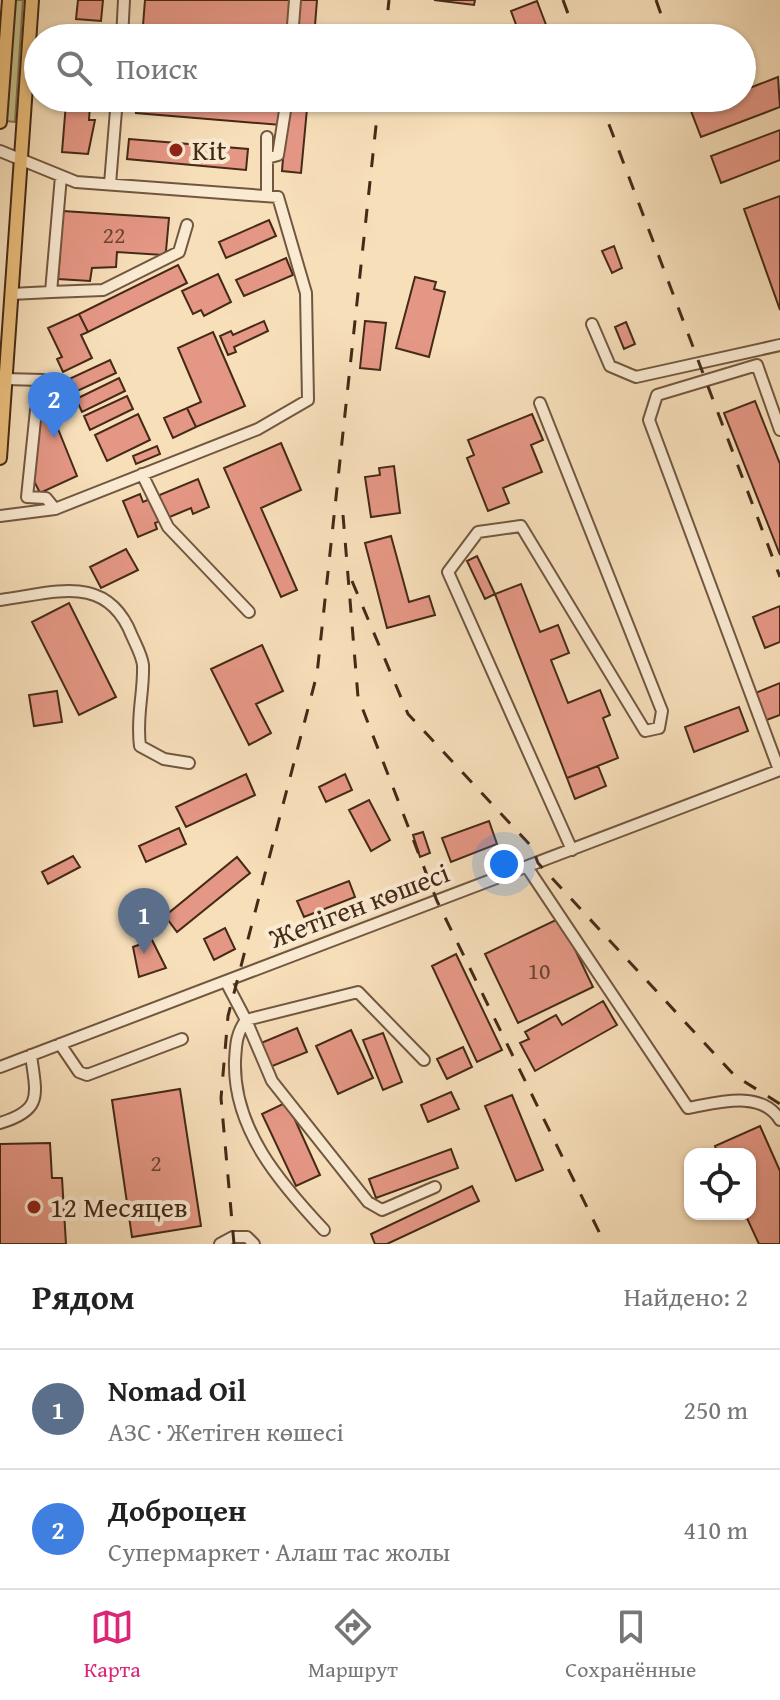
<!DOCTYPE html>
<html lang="ru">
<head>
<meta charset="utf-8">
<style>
	body { margin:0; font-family:"Gentium Book Plus",serif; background:#f6f6f6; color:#222 }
	.controls { position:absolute; right:24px; bottom:24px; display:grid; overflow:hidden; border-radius:16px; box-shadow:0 2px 6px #0004 }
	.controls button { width:72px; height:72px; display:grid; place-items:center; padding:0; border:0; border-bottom:2px solid #e0e0e0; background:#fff; color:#222; font:40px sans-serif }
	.you { position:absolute; left:504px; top:864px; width:28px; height:28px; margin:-20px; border:6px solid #fff; border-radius:50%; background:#1a73e8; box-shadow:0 0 0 12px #1a73e833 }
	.badge { display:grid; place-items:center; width:52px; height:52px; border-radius:50%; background:#db2777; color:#fff; font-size:26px; font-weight:700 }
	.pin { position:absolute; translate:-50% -66px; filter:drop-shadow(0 2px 4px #0008) }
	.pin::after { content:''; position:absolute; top:42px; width:28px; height:24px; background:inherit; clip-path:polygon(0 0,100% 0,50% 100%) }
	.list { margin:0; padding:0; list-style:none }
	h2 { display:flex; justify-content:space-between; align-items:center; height:104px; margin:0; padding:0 32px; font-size:34px }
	h2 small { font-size:26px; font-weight:400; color:#767676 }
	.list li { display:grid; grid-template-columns:52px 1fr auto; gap:24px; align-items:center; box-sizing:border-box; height:120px; padding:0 32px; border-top:2px solid #e0e0e0 }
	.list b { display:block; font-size:30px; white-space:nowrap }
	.list p { margin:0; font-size:26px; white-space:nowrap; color:#767676 }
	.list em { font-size:26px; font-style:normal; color:#767676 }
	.icon { flex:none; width:44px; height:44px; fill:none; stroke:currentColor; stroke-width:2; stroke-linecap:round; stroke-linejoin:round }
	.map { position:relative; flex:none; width:780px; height:1244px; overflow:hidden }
	.search { position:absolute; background:#fff; box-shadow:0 2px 6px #0004; left:24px; right:24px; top:24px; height:88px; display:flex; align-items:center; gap:20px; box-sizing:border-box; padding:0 28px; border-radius:44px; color:#767676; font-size:30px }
	.sheet { height:344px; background:#fff }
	nav { display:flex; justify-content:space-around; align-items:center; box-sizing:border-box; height:112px; border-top:2px solid #e0e0e0; background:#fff; font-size:22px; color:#767676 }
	nav a { display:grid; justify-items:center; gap:4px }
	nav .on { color:#db2777 }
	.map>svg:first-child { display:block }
	.green { fill:#c4c08b; stroke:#847551; stroke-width:2 }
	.building { fill:#e59785; stroke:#452a17; stroke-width:2 }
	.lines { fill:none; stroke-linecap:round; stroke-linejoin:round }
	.minor-casing { stroke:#725740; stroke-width:14 }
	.major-casing { stroke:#452a17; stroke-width:16 }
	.minor { stroke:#faead2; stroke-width:10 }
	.major { stroke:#ecc07d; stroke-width:12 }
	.rail { stroke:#452a17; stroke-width:3; stroke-dasharray:14 14; stroke-linecap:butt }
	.poi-dot { fill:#8f2418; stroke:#faead2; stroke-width:3 }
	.labels { text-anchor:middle; stroke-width:8; stroke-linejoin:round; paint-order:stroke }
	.number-label { font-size:24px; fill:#6d4532 }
	.poi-label { font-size:28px; fill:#452a17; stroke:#faead2; text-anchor:start }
	.street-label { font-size:28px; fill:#452a17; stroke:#faead2 }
</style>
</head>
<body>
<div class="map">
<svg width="780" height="1244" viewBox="0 0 780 1244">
	<rect width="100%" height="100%" fill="#f7dfba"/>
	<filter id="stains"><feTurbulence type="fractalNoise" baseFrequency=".0025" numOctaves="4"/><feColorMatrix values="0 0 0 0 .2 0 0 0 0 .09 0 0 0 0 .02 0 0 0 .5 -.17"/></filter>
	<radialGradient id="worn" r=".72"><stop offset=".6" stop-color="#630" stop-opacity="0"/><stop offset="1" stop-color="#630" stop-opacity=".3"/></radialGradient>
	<path class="green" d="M14,0h9l-8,122 -9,-1z"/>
	<path class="building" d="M78,0h25l-2,21 -25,-2z
		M145,0h146l-3,38h-146z
		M297,0h20l-3,38h-21z
		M434,0h41l-1,5z
		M537,1l14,37h-30l-10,-27z
		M778,77l2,30 -79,30 -10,-26 32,-13h19v-7z
		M137,98h146l-2,27 -145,-12z
		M288,98h20l-7,75 -19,-2z
		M66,103l24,2 -1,15h6l-7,34 -26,-2z
		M780,130v30l-59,23 -10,-27z
		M129,139l119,10 -2,21 -119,-11z
		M780,196v114l-36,-101z
		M63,211l106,7 -3,33 -3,4 -46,-3 -1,15 -24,1 -2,13 -32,-2z
		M269,220l7,16 -50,22 -7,-16z
		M614,246l8,22 -10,5 -10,-22z
		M286,258l7,17 -49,21 -8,-16z
		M178,265l9,18 -99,49 -9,-18z
		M218,274l13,28 -27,14 -3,-6 -8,4 -11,-23z
		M415,277l21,5 -2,7 11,3 -16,65 -33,-9z
		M79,314l9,18 -7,3 11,23 -29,14 -6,-13 5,-2 -14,-29z
		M264,321l4,10 -34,16 2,5 -8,3 -8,-19 11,-5 2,4z
		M365,321l21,2 -6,47 -20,-2z
		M626,322l9,22 -11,5 -9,-22z
		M213,332l32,74 -49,21 -9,-19 14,-6 -23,-54z
		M110,360l6,13 -43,20 -6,-13z
		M119,378l6,13 -43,21 -6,-13z
		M127,396l6,13 -43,21 -6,-14z
		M755,401l25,63v91l-56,-142z
		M187,408l9,19 -23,11 -9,-20z
		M52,414l25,62 -37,17 -8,-16 5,-57z
		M138,414l12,26 -43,21 -12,-26z
		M532,414l11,26 -12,5 11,27 -39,16 6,15 -21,8 -21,-53 7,-3 -6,-15z
		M281,443l20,47 -40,18 36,82 -16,7 -57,-129z
		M157,446l3,8 -24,10 -3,-8z
		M394,466l6,47 -29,4 -6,-40 15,-2 -1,-7z
		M198,479l11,28 -16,7 -2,-6 -36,15 2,6 -19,8 -15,-36 17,-7 3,8z
		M391,536l18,66 20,-6 6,19 -48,13 -22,-85z
		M126,549l12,21 -37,18 -11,-21z
		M477,556l18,38 -10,5 -18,-38z
		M521,584l19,48 18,-7 11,28 -18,7 17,43 32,-13 10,25 -7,3 15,40 -51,20 -72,-184z
		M69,603l47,94 -37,18 -47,-93z
		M780,606v36l-15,6 -12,-31z
		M262,645l21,46 -27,13 15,29 -22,12 -38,-76z
		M780,683v32l-16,6 -11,-27z
		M57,691l5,31 -28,4 -5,-31z
		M739,707l9,24 -54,21 -9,-25z
		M598,766l8,20 -31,13 -8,-21z
		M246,774l9,21 -69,32 -10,-20z
		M345,774l7,16 -26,12 -7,-15z
		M369,800l21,40 -19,11 -22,-41z
		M489,821l8,23 -46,18 -9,-24z
		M179,828l7,16 -40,18 -7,-16z
		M423,832l7,21 -10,4 -7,-22z
		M73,856l7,11 -32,17 -6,-12z
		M237,857l13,16 -73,59 -12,-16z
		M349,881l6,16 -51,20 -7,-16z
		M560,918l33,69 -75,36 -33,-69z
		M225,928l10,21 -21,11 -10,-21z
		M152,940l14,28 -27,9 -6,-30z
		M456,954l46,96 -25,12 -45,-96z
		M603,1001l14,24 -82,46 -15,-28 9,-4 -4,-7 31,-17 6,10z
		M297,1028l10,24 -37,15 -9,-24z
		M351,1030l22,48 -35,16 -22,-48z
		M383,1033l19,49 -19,8 -20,-50z
		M463,1047l9,20 -25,12 -10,-20z
		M180,1089l21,137 -69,11 -20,-137z
		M451,1092l8,17 -31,13 -7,-17z
		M512,1095l31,75 -27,11 -31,-75z
		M287,1102l33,73 -24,11 -34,-72z
		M760,1126l20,45v73h-21l-14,-30h5v-60h-32l-3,-8z
		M50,1143l2,35h10l4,66h-66v-100z
		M451,1149l7,19 -82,30 -7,-19z
		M472,1186l7,15 -92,43h-12l-4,-10z"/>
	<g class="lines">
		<defs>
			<path id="minor" d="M122,38l2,-38
				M292,38l3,-38
				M0,151l76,31 202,15 28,96 2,107 -50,29 -203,80 -55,7
				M267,158l11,-3 9,-57
				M61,176l-10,116 52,-2 76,-38 8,-27
				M110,184l7,-86
				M267,196v-59
				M11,294l40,-2
				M592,324l18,42 26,11 144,-32
				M5,379l38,1 1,31 -8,-1 -9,87 19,1 9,11
				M540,403l122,308 -3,17 -14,3 -124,-205 -43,6 -30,40 124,278
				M142,474l26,53 81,85
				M0,600c55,-7 107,-28 132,36 4,9 10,20 11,29 1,28 -7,51 -3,81l24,13 25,4
				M779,770l-130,-350 8,-25 100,-30 23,65
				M527,867l161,241c29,-5 73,-19 92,12
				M226,982l20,38 112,-28 66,68
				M60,1044l19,28 8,3 95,-36
				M0,1067l780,-297
				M0,1123c44,-13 36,-29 31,-68
				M324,1230c-44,-47 -91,-101 -89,-169 1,-16 1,-27 11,-41l26,61 96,121 14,8 53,-23
				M220,1244l13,-7h14l7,7"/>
			<path id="major" d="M0,122l9,-122
				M0,458l32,-458"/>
		</defs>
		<use href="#minor" class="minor-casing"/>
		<use href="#major" class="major-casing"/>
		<use href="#minor" class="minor"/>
		<use href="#major" class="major"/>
		<path class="rail" d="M563,0l14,38
			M656,0l12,34
			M385,38l4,-38
			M599,98l181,479
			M343,515l15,182 79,204 168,343
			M352,581l56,133 124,133 6,16 196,212 46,29
			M234,1244l-13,-146 7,-82 89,-342 62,-576"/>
	</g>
	<g class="poi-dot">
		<circle cx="176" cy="150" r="8"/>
		<circle cx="34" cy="1207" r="8"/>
	</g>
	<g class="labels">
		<g class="number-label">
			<text x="114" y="243">22</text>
			<text x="539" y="979">10</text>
			<text x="156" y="1171">2</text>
		</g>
		<g class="poi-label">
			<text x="192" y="160">Kit</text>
			<text x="50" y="1217">12 Месяцев</text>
		</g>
		<g class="street-label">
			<text transform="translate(359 905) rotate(-21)" y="10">Жетіген көшесі</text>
		</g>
	</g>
	<rect width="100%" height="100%" filter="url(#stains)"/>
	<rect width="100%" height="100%" fill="url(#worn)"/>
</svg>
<div class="controls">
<button><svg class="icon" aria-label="locate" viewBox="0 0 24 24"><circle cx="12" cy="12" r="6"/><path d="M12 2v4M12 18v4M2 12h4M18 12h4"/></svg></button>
</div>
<div class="you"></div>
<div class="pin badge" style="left:144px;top:954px;background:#5c6f8a">1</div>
<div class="pin badge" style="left:54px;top:438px;background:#3f7fe0">2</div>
<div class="search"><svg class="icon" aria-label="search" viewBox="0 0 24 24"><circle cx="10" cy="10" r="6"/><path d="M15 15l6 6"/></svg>Поиск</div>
</div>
<section class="sheet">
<h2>Рядом<small>Найдено: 2</small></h2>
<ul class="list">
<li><span class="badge" style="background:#5c6f8a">1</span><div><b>Nomad Oil</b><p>АЗС · Жетіген көшесі</p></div><em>250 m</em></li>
<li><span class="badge" style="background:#3f7fe0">2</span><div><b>Доброцен</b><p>Супермаркет · Алаш тас жолы</p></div><em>410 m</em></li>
</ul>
</section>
<nav>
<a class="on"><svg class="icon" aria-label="map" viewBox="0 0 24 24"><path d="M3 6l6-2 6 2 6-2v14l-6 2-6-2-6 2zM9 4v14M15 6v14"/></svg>Карта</a>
<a><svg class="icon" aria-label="directions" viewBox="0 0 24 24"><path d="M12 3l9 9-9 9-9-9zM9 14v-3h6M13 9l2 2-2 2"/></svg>Маршрут</a>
<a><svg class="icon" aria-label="saved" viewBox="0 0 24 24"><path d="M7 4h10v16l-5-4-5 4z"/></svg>Сохранённые</a>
</nav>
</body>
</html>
